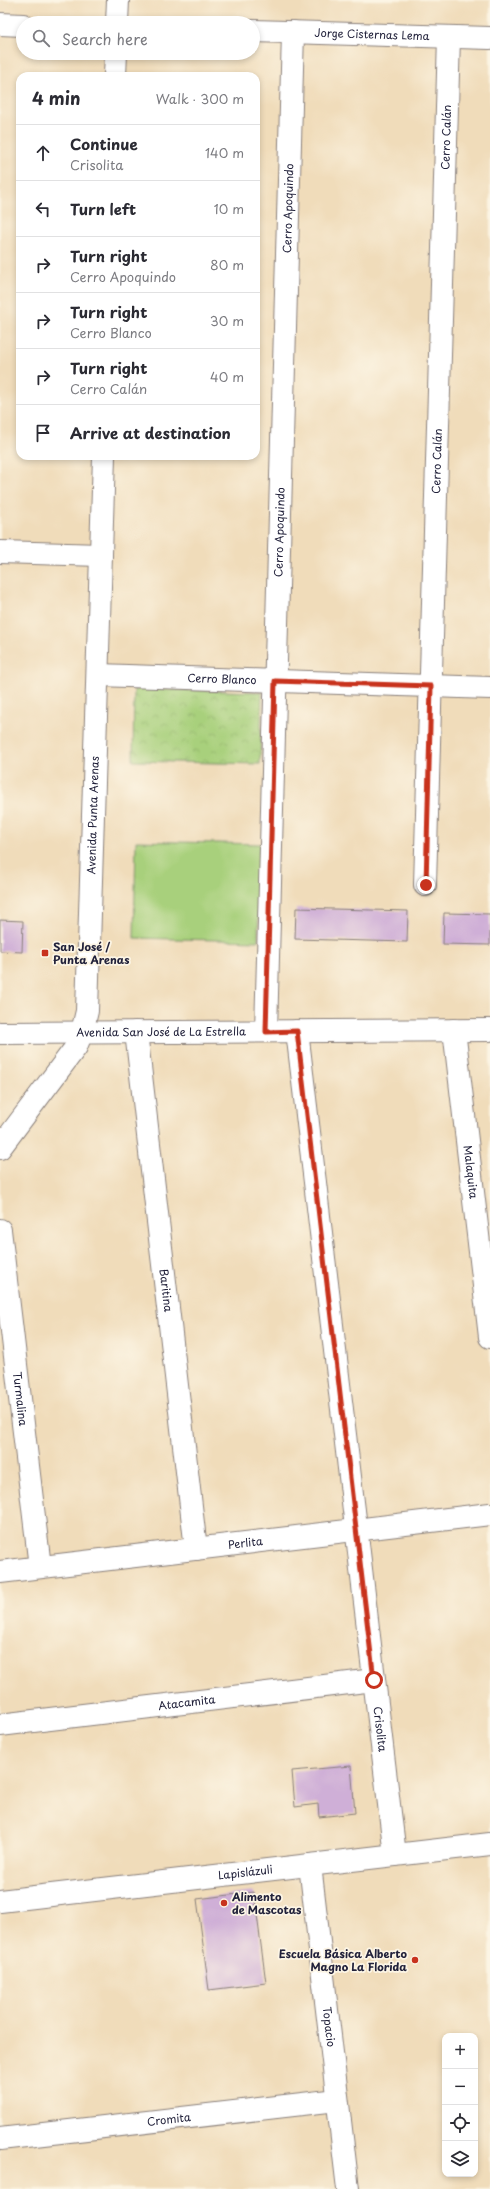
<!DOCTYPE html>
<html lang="en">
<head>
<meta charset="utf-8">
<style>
	body { margin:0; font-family:"Playpen Sans",sans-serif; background:#f2f2f3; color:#2b2b33 }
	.controls { position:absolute; right:12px; bottom:12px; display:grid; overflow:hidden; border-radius:8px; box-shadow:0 2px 6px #0003 }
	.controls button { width:36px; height:36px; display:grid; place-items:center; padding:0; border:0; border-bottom:1px solid #e1e1e2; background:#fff; color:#2b2b33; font:20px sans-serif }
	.stop { position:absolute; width:12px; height:12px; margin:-9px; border:3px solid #c8321e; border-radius:50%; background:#fff }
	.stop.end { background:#c8321e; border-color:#fff; box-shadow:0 1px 4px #0008 }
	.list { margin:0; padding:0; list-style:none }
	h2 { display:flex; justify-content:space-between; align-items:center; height:52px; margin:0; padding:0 16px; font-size:17px }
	h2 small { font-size:13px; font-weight:400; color:#7c7c81 }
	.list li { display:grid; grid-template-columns:26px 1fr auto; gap:12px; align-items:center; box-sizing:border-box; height:56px; padding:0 16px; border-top:1px solid #e1e1e2 }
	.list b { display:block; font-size:15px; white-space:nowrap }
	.list p { margin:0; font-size:13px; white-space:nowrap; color:#7c7c81 }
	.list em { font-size:13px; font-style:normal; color:#7c7c81 }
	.icon { flex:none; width:22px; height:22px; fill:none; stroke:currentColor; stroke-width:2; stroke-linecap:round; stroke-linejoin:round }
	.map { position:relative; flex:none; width:490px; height:2189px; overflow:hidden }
	.search { position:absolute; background:#fff; box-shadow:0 2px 6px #0003; left:16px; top:16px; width:244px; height:44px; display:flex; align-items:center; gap:10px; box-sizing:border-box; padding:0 14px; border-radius:22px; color:#7c7c81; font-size:15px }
	.panel { position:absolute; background:#fff; box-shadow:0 2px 6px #0003; left:16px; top:72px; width:244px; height:388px; border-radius:12px }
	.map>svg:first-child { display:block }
	.park { fill:url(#park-crowns); stroke:#65795b }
	.garden { fill:#a8d07b; stroke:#65795b }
	.building { fill:#cfafd7 }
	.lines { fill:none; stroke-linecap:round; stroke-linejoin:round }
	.street-casing { stroke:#897f7a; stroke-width:24 }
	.secondary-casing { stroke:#897f7a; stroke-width:24 }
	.street { stroke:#fff; stroke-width:22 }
	.secondary { stroke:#fff; stroke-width:22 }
	.route { stroke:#c8321e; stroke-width:5 }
	.poi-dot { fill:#c8321e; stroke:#fcf5e5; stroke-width:1.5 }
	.labels { text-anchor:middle; stroke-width:3.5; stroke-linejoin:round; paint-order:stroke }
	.street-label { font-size:11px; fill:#22223b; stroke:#fcf5e5 }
	.poi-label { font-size:11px; font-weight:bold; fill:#22223b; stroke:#fcf5e5; text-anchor:start }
</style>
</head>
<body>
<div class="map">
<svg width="490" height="2189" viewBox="0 0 490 2189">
	<defs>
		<pattern id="park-crowns" width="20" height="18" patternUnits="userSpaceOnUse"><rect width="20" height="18" fill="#a8d07b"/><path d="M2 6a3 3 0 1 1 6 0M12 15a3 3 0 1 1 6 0" fill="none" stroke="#90b26b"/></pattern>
	</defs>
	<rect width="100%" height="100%" fill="#fcf5e5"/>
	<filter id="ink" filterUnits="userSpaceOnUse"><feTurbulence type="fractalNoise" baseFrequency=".025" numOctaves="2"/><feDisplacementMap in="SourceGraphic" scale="8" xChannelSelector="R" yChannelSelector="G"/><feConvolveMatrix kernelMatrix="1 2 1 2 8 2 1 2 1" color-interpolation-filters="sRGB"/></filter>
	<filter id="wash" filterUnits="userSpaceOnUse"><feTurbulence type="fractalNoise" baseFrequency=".012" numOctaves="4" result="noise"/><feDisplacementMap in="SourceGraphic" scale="16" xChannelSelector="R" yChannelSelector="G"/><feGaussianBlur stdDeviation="0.9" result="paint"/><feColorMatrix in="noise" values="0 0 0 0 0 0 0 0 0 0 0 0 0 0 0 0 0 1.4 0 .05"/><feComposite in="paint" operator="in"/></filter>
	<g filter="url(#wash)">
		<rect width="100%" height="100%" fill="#f0dcba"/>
		<path class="park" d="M134,689l128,3 -2,72 -127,-3z"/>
		<path class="garden" d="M136,841l124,3 -2,97 -124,-3z"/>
		<g id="blocks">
			<path class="building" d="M296,908l112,3 -1,31 -112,-3z
				M444,913l46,1v31l-47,-1z
				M0,920l23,1 -1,31 -22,-1z
				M351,1766l4,47 -36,4 -1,-13 -23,3 -3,-36z
				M254,1892l12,91 -57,7 -12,-91z"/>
		</g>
	</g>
	<g filter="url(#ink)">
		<use href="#blocks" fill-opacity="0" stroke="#897f7a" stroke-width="1"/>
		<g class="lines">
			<defs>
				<g id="street">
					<path d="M0,24l23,1"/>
					<path id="s1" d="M253,31l237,7"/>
					<path d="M0,552l101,3"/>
					<path id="s2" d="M98,675l392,13"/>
					<path id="s3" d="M425,885l24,-848"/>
					<path id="s4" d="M454,1030l36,307"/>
					<path id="s5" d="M266,1031l27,-999"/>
					<path id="s6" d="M297,1031l98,824"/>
					<path id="s7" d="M136,1032l60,517"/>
					<path id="s8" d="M0,1230l40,337"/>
					<path id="s9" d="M0,1572l490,-58"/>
					<path id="s10" d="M0,1725l374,-45"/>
					<path id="s11" d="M310,1865l38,324"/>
					<path id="s12" d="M0,1901l490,-57"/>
					<path id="s13" d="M0,2139l337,-39"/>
				</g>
				<g id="secondary">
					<path d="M117,23l1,-23"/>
					<path d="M115,76l1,-23"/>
					<path id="s14" d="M0,1033l490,-3"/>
					<path id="s15" d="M0,1148l76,-101 6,-15 5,-21 17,-555"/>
				</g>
			</defs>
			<use href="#street" class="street-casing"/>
			<use href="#secondary" class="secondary-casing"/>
			<use href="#street" class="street"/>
			<use href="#secondary" class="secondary"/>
		</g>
	</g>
	<g class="lines" filter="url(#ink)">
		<path class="route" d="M374,1680l-77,-649 -31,1 9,-351 156,5 -5,199"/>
	</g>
	<g class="poi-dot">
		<rect x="41" y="949" width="8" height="8" rx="2"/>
		<circle cx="224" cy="1903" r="4"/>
		<circle cx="415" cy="1960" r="4"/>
	</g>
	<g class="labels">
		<g class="street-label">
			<text dy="4" stroke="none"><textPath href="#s1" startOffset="119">Jorge Cisternas Lema</textPath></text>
			<text dy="4" stroke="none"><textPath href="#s3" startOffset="748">Cerro Calán</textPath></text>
			<text dy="4" stroke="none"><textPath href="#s5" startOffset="823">Cerro Apoquindo</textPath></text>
			<text dy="4" stroke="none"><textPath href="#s3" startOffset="424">Cerro Calán</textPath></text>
			<text dy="4" stroke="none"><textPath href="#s5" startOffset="499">Cerro Apoquindo</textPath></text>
			<text dy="4" stroke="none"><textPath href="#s2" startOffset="124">Cerro Blanco</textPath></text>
			<text dy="4" stroke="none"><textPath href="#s15" startOffset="360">Avenida Punta Arenas</textPath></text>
			<text dy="4" stroke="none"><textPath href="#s14" startOffset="161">Avenida San José de La Estrella</textPath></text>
			<text dy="4" stroke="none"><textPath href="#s4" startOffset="143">Malaquita</textPath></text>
			<text dy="4" stroke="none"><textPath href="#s7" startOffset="260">Baritina</textPath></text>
			<text dy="4" stroke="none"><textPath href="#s8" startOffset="170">Turmalina</textPath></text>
			<text dy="4" stroke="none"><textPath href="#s9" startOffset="247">Perlita</textPath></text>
			<text dy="4" stroke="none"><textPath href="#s10" startOffset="188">Atacamita</textPath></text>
			<text dy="4" stroke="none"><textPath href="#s6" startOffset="703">Crisolita</textPath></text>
			<text dy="4" stroke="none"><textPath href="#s12" startOffset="247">Lapislázuli</textPath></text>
			<text dy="4" stroke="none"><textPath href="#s11" startOffset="163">Topacio</textPath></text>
			<text dy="4" stroke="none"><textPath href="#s13" startOffset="170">Cromita</textPath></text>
		</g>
		<g class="poi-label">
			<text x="53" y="951">San José /<tspan x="53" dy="13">Punta Arenas</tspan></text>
			<text x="232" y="1901">Alimento<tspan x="232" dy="13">de Mascotas</tspan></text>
			<text x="407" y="1958" text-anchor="end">Escuela Básica Alberto<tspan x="407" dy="13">Magno La Florida</tspan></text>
		</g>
	</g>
</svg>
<div class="controls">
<button>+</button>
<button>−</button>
<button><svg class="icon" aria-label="locate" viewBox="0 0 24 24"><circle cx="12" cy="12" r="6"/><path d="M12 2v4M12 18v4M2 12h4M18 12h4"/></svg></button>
<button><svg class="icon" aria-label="layers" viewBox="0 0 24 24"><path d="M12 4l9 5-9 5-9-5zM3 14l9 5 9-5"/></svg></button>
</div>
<div class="stop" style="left:374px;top:1680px"></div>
<div class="stop end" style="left:426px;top:885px"></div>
<div class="search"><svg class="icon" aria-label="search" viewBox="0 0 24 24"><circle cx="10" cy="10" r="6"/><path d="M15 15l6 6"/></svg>Search here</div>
<section class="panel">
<h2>4 min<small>Walk · 300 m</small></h2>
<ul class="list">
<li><svg class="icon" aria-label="ahead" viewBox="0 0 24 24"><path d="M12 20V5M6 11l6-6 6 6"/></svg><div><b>Continue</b><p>Crisolita</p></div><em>140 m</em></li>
<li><svg class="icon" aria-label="left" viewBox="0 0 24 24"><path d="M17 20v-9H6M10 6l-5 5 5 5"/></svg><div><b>Turn left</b></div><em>10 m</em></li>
<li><svg class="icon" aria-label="right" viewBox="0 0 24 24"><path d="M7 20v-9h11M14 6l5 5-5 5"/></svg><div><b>Turn right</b><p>Cerro Apoquindo</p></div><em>80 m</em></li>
<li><svg class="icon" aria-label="right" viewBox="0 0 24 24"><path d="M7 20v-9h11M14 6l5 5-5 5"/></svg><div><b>Turn right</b><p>Cerro Blanco</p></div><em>30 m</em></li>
<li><svg class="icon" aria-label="right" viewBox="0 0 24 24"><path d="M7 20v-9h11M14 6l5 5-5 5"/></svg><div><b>Turn right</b><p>Cerro Calán</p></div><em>40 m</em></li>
<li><svg class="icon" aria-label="arrive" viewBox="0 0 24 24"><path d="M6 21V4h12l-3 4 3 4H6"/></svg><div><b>Arrive at destination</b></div></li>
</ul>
</section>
</div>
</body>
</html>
